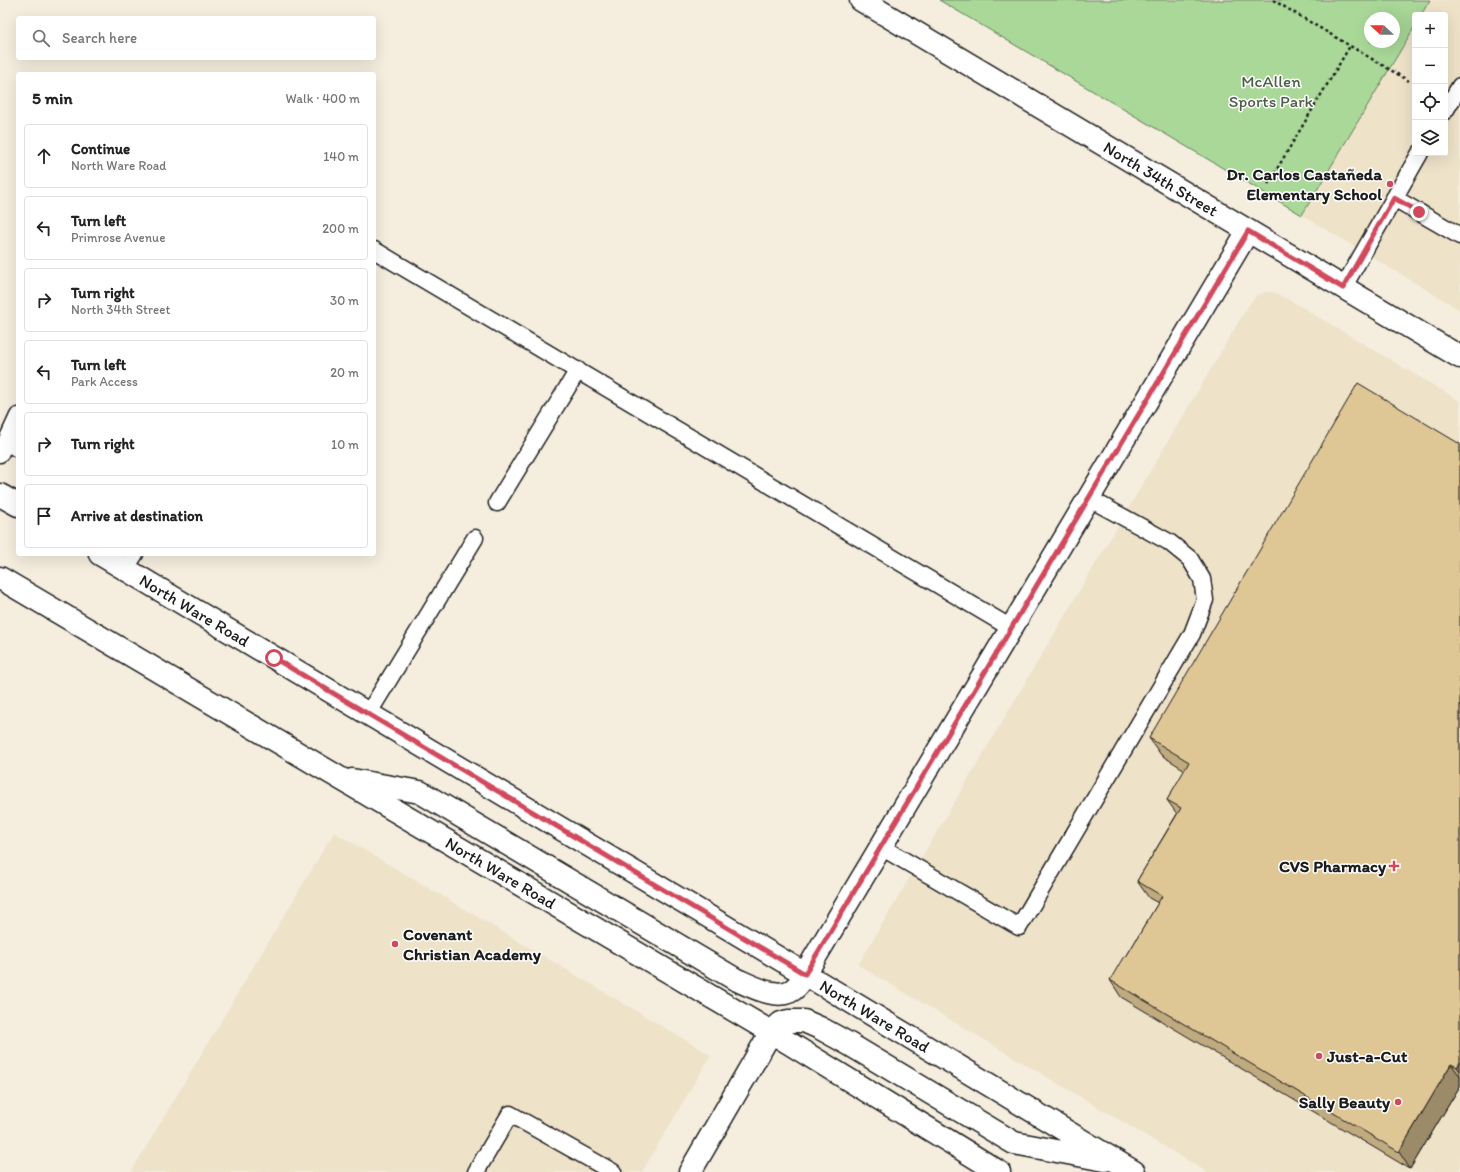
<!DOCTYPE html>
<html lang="en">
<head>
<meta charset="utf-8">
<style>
	body { margin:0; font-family:Itim,sans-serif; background:#f2f2f2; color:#222 }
	.controls { position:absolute; right:12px; top:12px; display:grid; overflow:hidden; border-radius:4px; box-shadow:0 4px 16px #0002 }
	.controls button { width:36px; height:36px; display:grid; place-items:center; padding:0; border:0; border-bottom:1px solid #e0e0e0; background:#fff; color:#222; font:20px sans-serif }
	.compass { position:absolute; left:1364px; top:12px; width:36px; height:36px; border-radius:50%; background:#fff; box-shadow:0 4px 16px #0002; rotate:292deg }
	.stop { position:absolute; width:12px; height:12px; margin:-9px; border:3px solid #d1495b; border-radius:50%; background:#fff }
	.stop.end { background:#d1495b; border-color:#fff; box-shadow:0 1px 4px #0008 }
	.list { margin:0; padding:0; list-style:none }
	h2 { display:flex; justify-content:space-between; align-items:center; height:52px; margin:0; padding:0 16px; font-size:17px }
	h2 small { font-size:13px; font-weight:400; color:#767676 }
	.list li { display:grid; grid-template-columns:26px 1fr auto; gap:12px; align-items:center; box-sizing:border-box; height:64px; margin:0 8px 8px; padding:0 8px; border:1px solid #e0e0e0; border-radius:4px }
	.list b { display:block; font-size:15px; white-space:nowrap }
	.list p { margin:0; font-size:13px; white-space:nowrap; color:#767676 }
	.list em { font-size:13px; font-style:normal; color:#767676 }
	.icon { flex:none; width:22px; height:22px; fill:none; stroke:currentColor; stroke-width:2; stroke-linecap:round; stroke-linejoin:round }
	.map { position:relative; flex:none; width:1460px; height:1172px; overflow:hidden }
	.search { position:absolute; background:#fff; box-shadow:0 4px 16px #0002; left:16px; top:16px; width:360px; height:44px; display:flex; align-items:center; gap:10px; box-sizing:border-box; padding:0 14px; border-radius:4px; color:#767676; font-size:15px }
	.panel { position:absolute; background:#fff; box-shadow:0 4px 16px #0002; left:16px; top:72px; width:360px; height:484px; border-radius:4px }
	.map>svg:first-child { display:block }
	.built { fill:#eee2c9 }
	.green { fill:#a9d898; stroke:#627a5a; fill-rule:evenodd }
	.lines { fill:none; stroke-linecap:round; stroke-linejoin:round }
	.service-casing { stroke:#1c1c1c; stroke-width:19 }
	.minor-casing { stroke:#1c1c1c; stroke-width:25 }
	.secondary-casing { stroke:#1c1c1c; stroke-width:25 }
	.path { stroke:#1c1c1c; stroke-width:2.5; stroke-dasharray:3 3; stroke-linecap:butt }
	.service { stroke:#fff; stroke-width:16 }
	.minor { stroke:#fff; stroke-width:22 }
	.secondary { stroke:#fff; stroke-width:22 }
	.wall { fill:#c0aa80; stroke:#1c1c1c }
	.shaded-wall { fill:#9c8b68; stroke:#1c1c1c }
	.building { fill:#dfc695; stroke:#1c1c1c }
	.route { stroke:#d1495b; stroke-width:5 }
	.poi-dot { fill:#d1495b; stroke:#fff; stroke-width:1.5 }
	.labels { text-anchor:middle; stroke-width:3; stroke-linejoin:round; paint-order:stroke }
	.park-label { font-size:17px; fill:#4d5e47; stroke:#fff }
	.poi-label { font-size:17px; font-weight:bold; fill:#1c1c1c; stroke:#fff; text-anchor:end }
	.street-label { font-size:17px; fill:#1c1c1c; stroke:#fff }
</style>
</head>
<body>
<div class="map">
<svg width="1460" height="1172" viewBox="0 0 1460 1172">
	<rect width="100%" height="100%" fill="#f5eedf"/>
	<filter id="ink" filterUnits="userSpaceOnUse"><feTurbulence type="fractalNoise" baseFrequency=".025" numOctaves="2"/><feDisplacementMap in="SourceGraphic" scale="8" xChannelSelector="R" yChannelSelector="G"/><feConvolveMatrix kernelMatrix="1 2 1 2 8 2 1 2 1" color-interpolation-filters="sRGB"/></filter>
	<g filter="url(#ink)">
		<path class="built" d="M1430,0h30v310l-158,-95 113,-189v127h30v-138h-24z
			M1265,292h8l15,7 172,102v771h-253l-349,-207 390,-659 8,-10z
			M334,832l377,223 -69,117h-511z"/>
		<path class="green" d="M939,0h491l-9,15h-6v11l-113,189zM1370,18h24v24h-24z"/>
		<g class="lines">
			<defs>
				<path id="service" d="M1445,111l15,-25
					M1394,198l66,38
					M374,250l637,378
					M1343,288l77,-135
					M6,442l12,-26
					M0,454l6,-12 12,7
					M497,503l81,-133
					M125,569l10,-15
					M368,714l107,-176
					M881,847l138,80 173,-293 13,-34 -3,-21 -12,-20 -21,-17 -81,-44
					M476,1172l34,-58 103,58"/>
				<g id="minor">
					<path id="s1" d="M861,0l599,357"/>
					<path d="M805,974l443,-743"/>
					<path d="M690,1172l81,-140"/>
				</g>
				<g id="secondary">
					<path d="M0,495l18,10"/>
					<path id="s2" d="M100,554l705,420 329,198"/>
					<path id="s3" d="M0,578l771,454 228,140"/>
					<path d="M352,780l68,12 315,187c16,7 46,24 61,8 4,-3 6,-9 9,-13"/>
					<path d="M771,1032l10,-9 7,-2h16l16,7 29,16 165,99 91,17"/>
				</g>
			</defs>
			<use href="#service" class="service-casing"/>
			<use href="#minor" class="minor-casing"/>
			<use href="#secondary" class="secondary-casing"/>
			<path class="path" d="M1273,0l136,81
				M1268,184l82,-138"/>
			<use href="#service" class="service"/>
			<use href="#minor" class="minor"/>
			<use href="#secondary" class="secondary"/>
		</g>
		<path class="wall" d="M1460,444v642l-50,83 -289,-172 -11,-17 16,-23 32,-54 -9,-5 -12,-17 40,-67 -10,-14 18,-30 -24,-15 -12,-17z"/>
		<path class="shaded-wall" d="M1460,1062v9l-3,-4z
			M1451,1064l9,12v10l-50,83 -11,-17z"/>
		<path class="building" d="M1358,383l102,61v618l-3,5 -6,-3 -52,88 -289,-172 14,-24 2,1 36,-61 -25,-15 44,-73 -14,-8 22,-38 -40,-24z"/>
	</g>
	<g class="lines" filter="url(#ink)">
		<path class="route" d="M274,658l531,316 443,-743 95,57 51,-90 25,14"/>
	</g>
	<g class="poi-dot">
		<circle cx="1390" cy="184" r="4"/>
		<path d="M1392 860h4v4h4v4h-4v4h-4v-4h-4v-4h4z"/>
		<circle cx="395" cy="944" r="4"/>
		<circle cx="1319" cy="1056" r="4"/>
		<circle cx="1398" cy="1102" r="4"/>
	</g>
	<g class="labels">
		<g class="park-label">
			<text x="1271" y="87">McAllen<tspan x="1271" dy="20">Sports Park</tspan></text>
		</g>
		<g class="poi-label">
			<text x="1382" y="180">Dr. Carlos Castañeda<tspan x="1382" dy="20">Elementary School</tspan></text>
			<text x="1386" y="872">CVS Pharmacy</text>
			<text x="403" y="940" text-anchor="start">Covenant<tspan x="403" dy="20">Christian Academy</tspan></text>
			<text x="1327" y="1062" text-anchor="start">Just-a-Cut</text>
			<text x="1390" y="1108">Sally Beauty</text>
		</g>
		<g class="street-label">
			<text dy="6" stroke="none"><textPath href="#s1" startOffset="349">North 34th Street</textPath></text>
			<text dy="6" stroke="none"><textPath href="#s2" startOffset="110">North Ware Road</textPath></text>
			<text dy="6" stroke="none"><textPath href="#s3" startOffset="581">North Ware Road</textPath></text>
			<text dy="6" stroke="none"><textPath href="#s2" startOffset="902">North Ware Road</textPath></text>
		</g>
	</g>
</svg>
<div class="controls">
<button>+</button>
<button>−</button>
<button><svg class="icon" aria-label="locate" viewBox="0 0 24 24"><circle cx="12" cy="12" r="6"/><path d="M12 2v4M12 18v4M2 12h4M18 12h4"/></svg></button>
<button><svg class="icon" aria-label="layers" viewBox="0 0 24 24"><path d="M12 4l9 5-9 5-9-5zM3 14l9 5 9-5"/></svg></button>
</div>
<svg class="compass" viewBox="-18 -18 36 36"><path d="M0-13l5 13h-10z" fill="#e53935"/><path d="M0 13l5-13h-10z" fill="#767676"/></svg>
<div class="stop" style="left:274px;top:658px"></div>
<div class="stop end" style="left:1419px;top:212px"></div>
<div class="search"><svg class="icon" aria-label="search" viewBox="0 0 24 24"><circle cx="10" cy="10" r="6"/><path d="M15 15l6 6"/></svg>Search here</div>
<section class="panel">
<h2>5 min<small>Walk · 400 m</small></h2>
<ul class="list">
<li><svg class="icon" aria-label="ahead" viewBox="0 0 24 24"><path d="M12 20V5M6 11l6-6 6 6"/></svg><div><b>Continue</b><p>North Ware Road</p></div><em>140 m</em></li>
<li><svg class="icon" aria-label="left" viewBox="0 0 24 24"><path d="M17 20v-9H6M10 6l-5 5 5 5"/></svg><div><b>Turn left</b><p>Primrose Avenue</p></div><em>200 m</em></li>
<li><svg class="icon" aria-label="right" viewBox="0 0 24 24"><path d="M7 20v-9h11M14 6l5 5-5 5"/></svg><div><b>Turn right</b><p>North 34th Street</p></div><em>30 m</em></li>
<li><svg class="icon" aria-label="left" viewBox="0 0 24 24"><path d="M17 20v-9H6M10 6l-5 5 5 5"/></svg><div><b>Turn left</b><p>Park Access</p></div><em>20 m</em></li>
<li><svg class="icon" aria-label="right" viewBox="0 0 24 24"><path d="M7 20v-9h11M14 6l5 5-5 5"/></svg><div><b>Turn right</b></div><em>10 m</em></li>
<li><svg class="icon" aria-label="arrive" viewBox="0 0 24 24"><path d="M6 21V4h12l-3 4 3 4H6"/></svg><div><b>Arrive at destination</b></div></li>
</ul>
</section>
</div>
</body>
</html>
